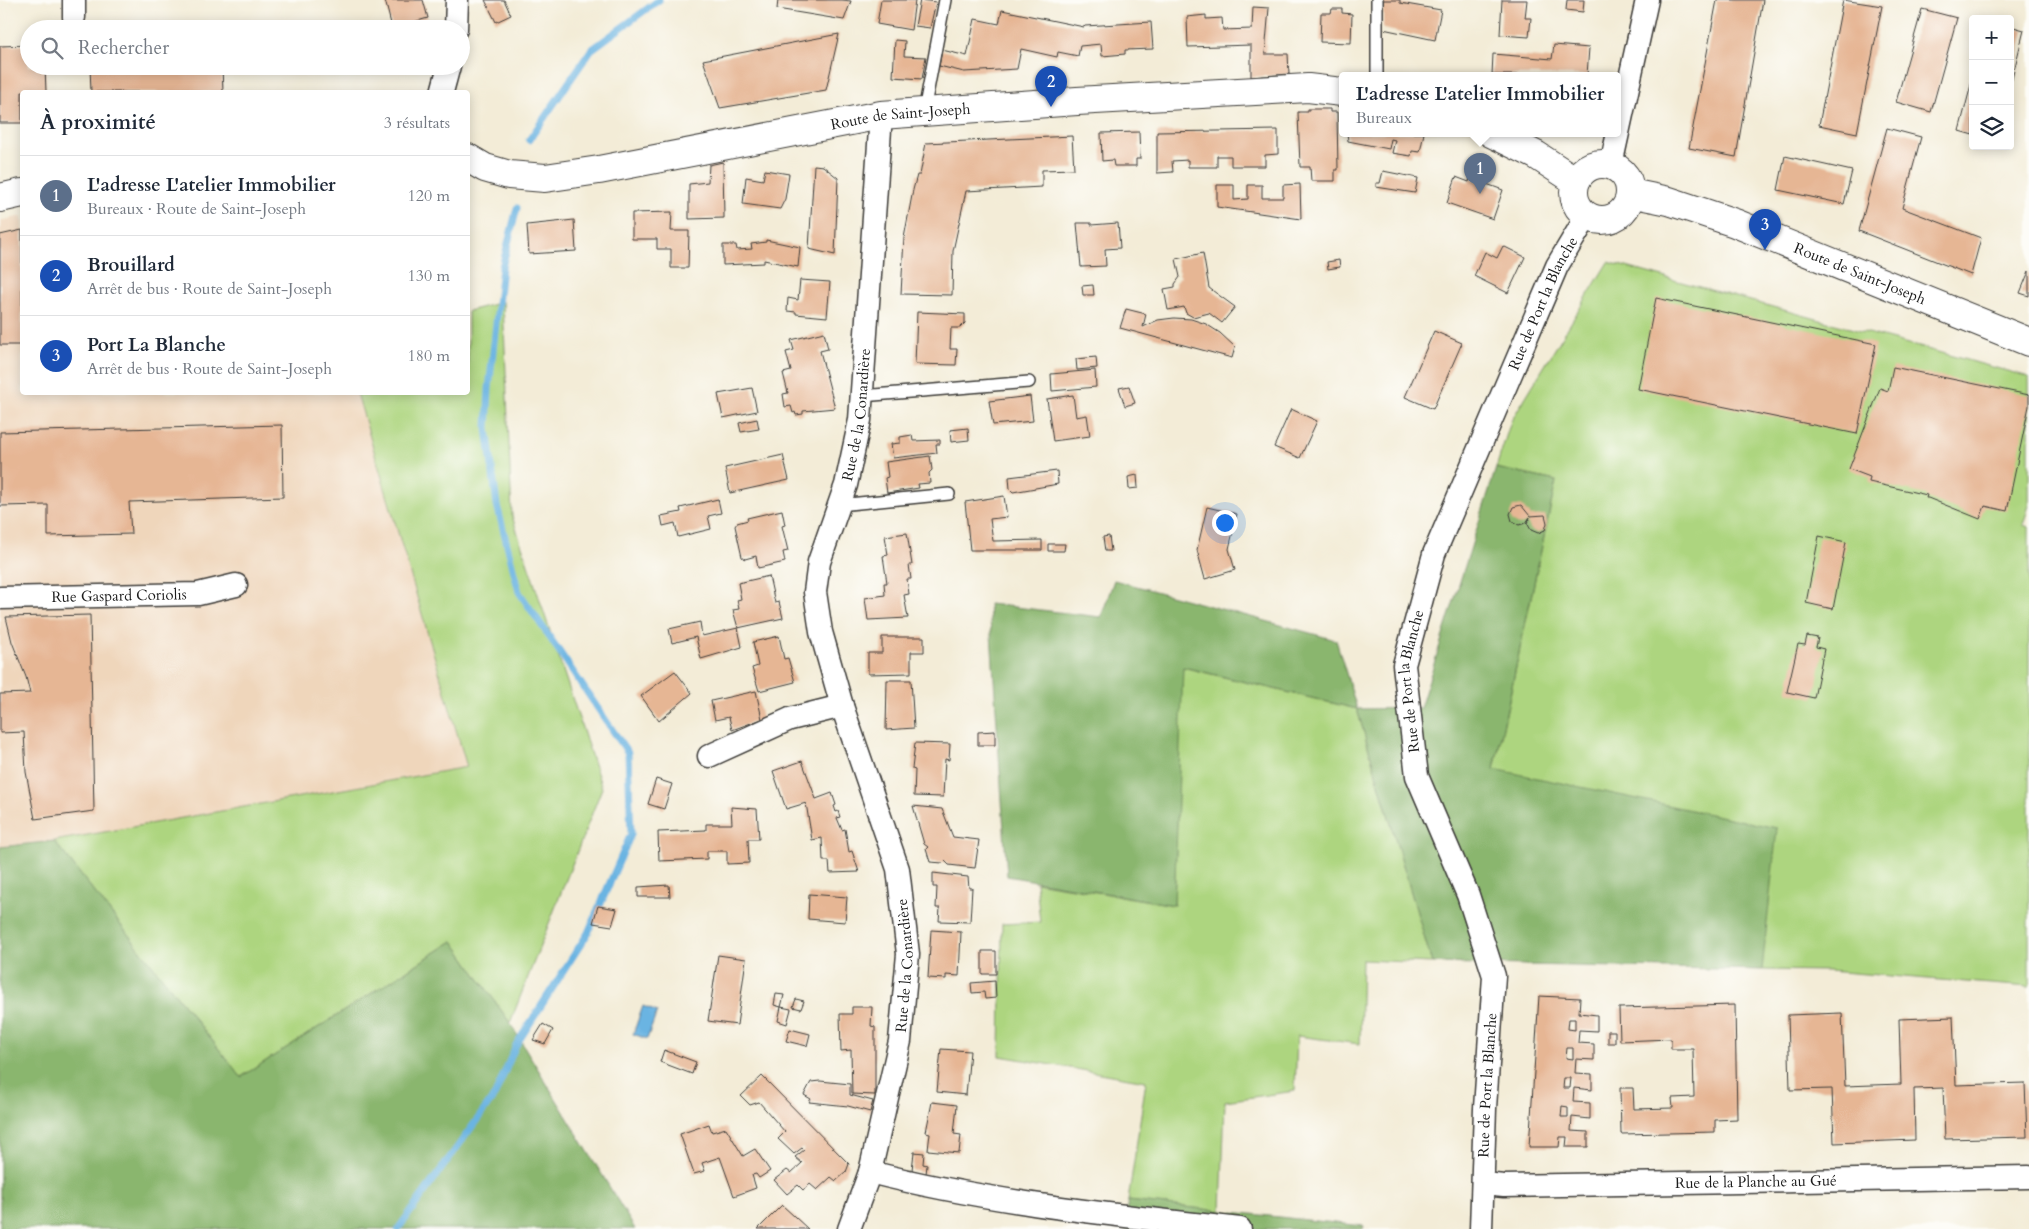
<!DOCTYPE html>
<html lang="fr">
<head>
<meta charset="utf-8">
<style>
	body { margin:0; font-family:Cardo,serif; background:#f6f6f7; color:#1f2937 }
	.controls { position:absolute; right:15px; top:15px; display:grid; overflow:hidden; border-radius:5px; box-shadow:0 2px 12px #0003 }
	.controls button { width:45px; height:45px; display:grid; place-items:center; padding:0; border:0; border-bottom:1px solid #e0e1e3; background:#fff; color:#1f2937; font:25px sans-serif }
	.you { position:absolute; left:1224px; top:522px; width:18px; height:18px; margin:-12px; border:4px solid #fff; border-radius:50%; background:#1a73e8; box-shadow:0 0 0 8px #1a73e833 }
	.badge { display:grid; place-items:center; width:32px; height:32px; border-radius:50%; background:#b5179e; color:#fff; font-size:16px; font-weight:700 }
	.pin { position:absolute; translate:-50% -41px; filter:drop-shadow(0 1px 2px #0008) }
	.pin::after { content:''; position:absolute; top:26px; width:18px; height:15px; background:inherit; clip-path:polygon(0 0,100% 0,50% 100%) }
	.popup { position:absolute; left:1339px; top:72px; width:282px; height:65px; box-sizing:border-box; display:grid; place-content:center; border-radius:5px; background:#fff; filter:drop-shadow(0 1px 4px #0005); font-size:16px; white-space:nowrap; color:#747a83 }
	.popup b { font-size:19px; color:#1f2937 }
	.popup::after { content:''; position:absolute; left:50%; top:100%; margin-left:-10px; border:10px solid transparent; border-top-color:#fff }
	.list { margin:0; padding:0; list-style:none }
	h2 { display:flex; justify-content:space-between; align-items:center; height:65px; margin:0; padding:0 20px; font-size:21px }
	h2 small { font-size:16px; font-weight:400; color:#747a83 }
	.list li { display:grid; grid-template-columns:32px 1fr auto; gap:15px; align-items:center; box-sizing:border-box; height:80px; padding:0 20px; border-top:1px solid #e0e1e3 }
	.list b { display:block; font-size:19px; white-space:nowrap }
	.list p { margin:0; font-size:16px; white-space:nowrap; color:#747a83 }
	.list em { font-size:16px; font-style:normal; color:#747a83 }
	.icon { flex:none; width:28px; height:28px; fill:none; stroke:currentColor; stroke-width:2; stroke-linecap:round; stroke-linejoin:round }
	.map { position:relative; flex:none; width:2029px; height:1229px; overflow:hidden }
	.search { position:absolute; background:#fff; box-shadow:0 2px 12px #0003; left:20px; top:20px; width:450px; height:55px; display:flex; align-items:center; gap:12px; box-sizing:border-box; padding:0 18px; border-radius:28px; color:#747a83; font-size:19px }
	.panel { position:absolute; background:#fff; box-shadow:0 2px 12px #0003; left:20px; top:90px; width:450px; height:305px; border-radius:5px }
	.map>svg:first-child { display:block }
	.built { fill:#efd6bb }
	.green { fill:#add57f; stroke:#64784e }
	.forest { fill:#8ab66e; stroke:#536945 }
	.water { fill:#6ab4e2; stroke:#43687f }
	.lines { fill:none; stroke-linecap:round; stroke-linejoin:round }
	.stream { stroke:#6ab4e2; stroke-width:7 }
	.building { fill:#e6b694; fill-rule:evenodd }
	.service-casing { stroke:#3c3b38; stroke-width:14 }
	.minor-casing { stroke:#3c3b38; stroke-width:25 }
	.tertiary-casing { stroke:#3c3b38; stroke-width:30 }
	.service { stroke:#fff; stroke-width:11 }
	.minor { stroke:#fff; stroke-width:22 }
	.tertiary { stroke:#fff; stroke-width:28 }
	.labels { text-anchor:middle; stroke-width:4; stroke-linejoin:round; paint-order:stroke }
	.street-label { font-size:15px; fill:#1c1c1c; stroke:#fdfcf7 }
</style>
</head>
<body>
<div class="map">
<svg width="2029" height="1229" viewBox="0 0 2029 1229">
	<rect width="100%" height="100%" fill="#fdfcf7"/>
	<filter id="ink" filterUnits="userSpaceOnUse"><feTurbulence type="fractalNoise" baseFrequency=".02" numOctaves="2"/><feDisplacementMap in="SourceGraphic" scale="10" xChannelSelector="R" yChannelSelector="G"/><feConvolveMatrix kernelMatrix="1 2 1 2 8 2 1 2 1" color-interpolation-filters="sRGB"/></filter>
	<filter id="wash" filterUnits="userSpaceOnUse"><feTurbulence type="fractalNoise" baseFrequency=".0096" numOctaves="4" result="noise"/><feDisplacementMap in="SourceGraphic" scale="20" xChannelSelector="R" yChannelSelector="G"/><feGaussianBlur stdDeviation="1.12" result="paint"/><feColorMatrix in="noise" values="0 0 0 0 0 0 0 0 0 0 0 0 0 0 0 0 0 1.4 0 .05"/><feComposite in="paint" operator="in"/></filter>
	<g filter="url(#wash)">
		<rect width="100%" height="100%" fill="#f3ecd7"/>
		<path class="built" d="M22,216v176l335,1 110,374 -413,74 -54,6v-626z"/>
		<path class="green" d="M1608,262l421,115v128l-6,20 6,2v460l-201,-16 -66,-1v-11l-268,-189 62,-289 -60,-13 15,-47z
			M503,302l9,214 90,272 -92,235 -57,-82 -212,136 -187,-236 413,-74 -110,-374 111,-1v-81z
			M1182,667l175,42 75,254 -70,-3 -2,84 -63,-8 -2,55 -70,10 -4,110 -93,-10 18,-120 -146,-25 2,-132 38,-2 -4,-40 138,23z"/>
		<path class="forest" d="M1496,468l60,13 -62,288 283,59 -15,142 -330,-7 -75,-254 -174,-42 -9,238 -167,-29 -18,-272 112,13 13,-37 222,60 21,69 63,-1z
			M54,841l187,236 212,-136 57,82 125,206h-635v-382z
			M1128,1201l236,25 -1,3h-240z"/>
		<path class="water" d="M643,1006l14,6 -10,27 -14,-5z"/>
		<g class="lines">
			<path class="stream" d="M529,140l62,-90 68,-50
				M398,1229l97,-134 21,-50 72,-112 43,-99 -3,-81 -109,-161 -22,-87 -10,-77 2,-39 13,-122 15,-59"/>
		</g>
		<g id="blocks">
			<path class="building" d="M385,0h38l5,18 -36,10z
				M485,0h19l7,15 -15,7z
				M778,0h64l9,1 -7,19 -67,-11z
				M881,0h34l-4,30 -34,-6z
				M920,0l16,2 -6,26 -15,-2z
				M1383,0h17v3l41,7 -6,30 -52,-11z
				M1502,0h25l-2,18h6l-2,19 -29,-2z
				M1567,0h17l-1,12 -17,-2z
				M1717,0h46l-27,157 -47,-9z
				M1843,0l39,6 -25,127 -38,-8z
				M1253,7l16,1 -4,46h23l1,20 -38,3v-32l-63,2 -1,-30 19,-2v4l16,-1 1,12 29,-1z
				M1332,9h10v4l10,1 -1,29 -31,-1 1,-29h10z
				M1922,9l35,9 -26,94 -35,-10z
				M1002,10l82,17 1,-1 66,-4 2,27 -28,1v4l-23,2 -1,-12 -21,2 -2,10 -20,-4 -1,5 -36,-8 -4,20 -53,3 -25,-6 3,-16 25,6 8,-37 24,5z
				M2010,26l14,4 -13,53 -1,-1z
				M839,34l-13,56 -106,18 -17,-48z
				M895,40l10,1 -1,15 22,1 -4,22 -29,-2z
				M29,45v21h16l1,26h-24v31h-22v-77z
				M1554,45l35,3 -2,27h-95l1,-21 59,5z
				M90,66h132l1,26h-132z
				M1972,81h1v54l-14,-4z
				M1308,109h22v3h7l1,58h-3v11h-24l-1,-14h-10l-2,-55h10z
				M1887,128l34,9 -19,71 79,30 -10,37 -112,-44z
				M1278,130v24l-13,1v11h-34v-10h-14v11h-29v-7l-16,1 1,11 -16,1v-41z
				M1139,132l1,27h-4v7h-22l-1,-6 -11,1 -1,-28z
				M1347,133h77l-4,19 -8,-1 -1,5 -19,-3 3,-13 -4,-1 -2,10 -41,-8z
				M1072,136l2,33 -32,1v17l-76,4 -13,60 -1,44 -51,-1 3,-56 9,-48 4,-15h3l6,-32z
				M1785,156l67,15 -8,33 -66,-14z
				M723,162l1,56 -35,1v-35l19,-2 1,-17z
				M814,165l9,1 15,12 -3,77 -26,-6z
				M765,170l24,4 -4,25 -5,10 -37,-5 3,-27 17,3z
				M1383,171l35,7 -3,15 -39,-6v-4h4z
				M1456,177l13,5 1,-4 33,12 -10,29 -46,-16z
				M1300,184l1,35 -84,-12v-22h17v15l14,-1v-14h14v13h21v-13z
				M672,212l-1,19h18l-1,37h-17v-19h-14v-10h-25v-26z
				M574,220l2,31 -47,3 -2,-29z
				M1077,223h14v2l27,-2 2,25 -15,1 1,17 -25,1z
				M22,230v115h-22v-110z
				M766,240l34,7 -2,20 -34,-7v3l-41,2v-20h13l1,5 15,-1 -1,-5 15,-2z
				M1503,246l22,11 -17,36 -34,-17 11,-24 12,6z
				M1203,253l6,35 26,19 -13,16 -13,-10 -16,4 -7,-4 -2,-6 -16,3 -4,-21 11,-2v-3l5,-7 -4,-18z
				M1339,260l1,7 -12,2 -1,-7z
				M2029,271v25l-9,-3z
				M800,280l30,2 -3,35 -31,-3v-2l-9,-1 1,-13 10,2z
				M1093,285l1,10h-11l-1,-9z
				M1656,298l220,46 -19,90 -219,-45z
				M1126,309l20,5 -3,13 15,-7 16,-2 17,1 15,5 14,9 15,14 -3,11 -112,-30z
				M917,312l48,2v9l-5,5h-9l-1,21h7l-1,16 -41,-1z
				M1434,331l28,12 -29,66 -28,-12z
				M824,332l4,17 -8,2 15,57 -32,3v3l-7,1 -1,-3 -2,1 -2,-7 -6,1 -2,-13 5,-1 -5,-20 8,-2 -5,-19 8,-2 -3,-10z
				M1096,357l1,11 -20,2 -1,-11z
				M1893,367l136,28v11l-22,105 -22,-5 -5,13 -52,-21h-2l1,-3 -58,-13 1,-5 -21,-8 31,-81 8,3z
				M1095,370l1,17 -44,4 -1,-17z
				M1129,386l6,17 -10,3 -6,-18z
				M752,388l5,23 -34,7 -5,-24z
				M1073,395l3,22 11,-2 3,21 -37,5 -6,-42z
				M1030,396l3,25 -40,4 -4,-24z
				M1291,409l26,12 -17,37 -26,-11z
				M757,419l2,10 -18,3 -2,-9z
				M282,425l1,72 -154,5 2,32 -83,2v-31l-48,1v-74z
				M968,428l1,12 -18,2 -1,-12z
				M912,435l1,6 27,-1v4h-4l1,9 -44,5 -2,-14 9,-1v-6z
				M783,455l6,25 -59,13 -5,-25z
				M930,456l2,14 -3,3 1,10 -12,1 1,4 -32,5 -2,-15 3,-1 -2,-15z
				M1057,471l1,13 -45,8 -3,-3 -1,-12z
				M1137,475l1,13 -9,1 -1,-12z
				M1004,496l3,21 -17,2 3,22 49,-1v10h-72l-5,-48z
				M718,499l3,14 -13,3 3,13 -33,8 -3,-14 -12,3 -2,-10 20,-4 -1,-4z
				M1521,505l9,11 15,-1 2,8 -2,7 -7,3 -7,-3 -4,-7 3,-6 -4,6 -7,2 -7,-4 -2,-7 3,-7z
				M1207,507l30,7 -8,35 6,21 -30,9 -8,-29z
				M782,510l3,15 -3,1 6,25 -5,1 2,10 -27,6 -2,-12 -11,3 -3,-2 -7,-31 2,-3 11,-3 -1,-2z
				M907,533l5,32h-3l2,14h-4l2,15 -5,1 4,23 -40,2 -3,-22 20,-3 -1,-12h3l-4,-27 5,-1 -3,-19z
				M1109,536l2,15h-6l-2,-14z
				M1819,536l27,6 -13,67 -27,-6z
				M1048,544h17l-1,7h-16z
				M769,576l6,27 4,-1 4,16 -45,10 -5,-18 6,-1 -2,-9 4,-1 -3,-16z
				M90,615l4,196 -59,8 -9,-47 -2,-40 -24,1v-39l30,-1 -4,-16 -14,-35 -6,-25z
				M700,622l2,14 36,-8 4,19 -41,12 -5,-22 -24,6 -3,-14z
				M779,636l5,23 4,-1 7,24 -36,9 -7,-23 6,-2 -5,-24z
				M1807,636l11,2 -2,9 8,2 -10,49 -27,-6 11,-48 7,1z
				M882,637h42v15h-13v21l-43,1v-21h14z
				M675,671l17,22 -33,28 -18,-25z
				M887,680h24l3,48 -28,2z
				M756,691l6,28 -30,11 -3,-13 -14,3 -4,-19z
				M995,731v14h-17v-13z
				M915,743l35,1 -1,16 -4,-1 -2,38 -29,-1 1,-26 -3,-1z
				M802,761l14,38 16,-6 4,12 -2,1 2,6 2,-1 2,6 -3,1 5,12 3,-1 4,23 3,-1 7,21 -29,1 -1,-12h-6l-1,-23 -10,2 -6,-37 -20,6 -13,-38z
				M656,779l16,5 -8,25 -16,-5z
				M913,806l29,3 11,28 26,3 -4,28 -26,-3 -4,-4 -2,2 -13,-1 -4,-13 2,-2 -4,-3z
				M731,807l26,2 2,30h-11l1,24 -22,1v-13h-20v8l-48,2 -1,-29 48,-2v-6h26z
				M933,873l35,4 1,11h3l-2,34 -31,-1 1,-13h-4l1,-21h-4z
				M669,885l1,12h-32v-10z
				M809,894l38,3 -2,25 -37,-3z
				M598,906l19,3 -5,17 -19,-3z
				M931,930l30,2 -2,44 -13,-1v4l-18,-1z
				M982,951h14v23h-14z
				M718,955l28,4 -9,66 -29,-4z
				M995,981l1,17 -11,1 -1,-7 -12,1 -1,-10z
				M776,994l8,1 -3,12 -7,-2z
				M1539,996l41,2 -1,15 18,2v16l-18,-1 -1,13 16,1v16l-18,-1 -1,14 17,1v16l-18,-2 -1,14 17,1v16l-18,-2 -1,14 17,1v15h-22l1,-10h-7l-1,10h-30zM1569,1019h6v11l-7,-1zM1567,1048h6v11l-7,-1zM1564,1078h7l-1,10h-7zM1562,1106l6,1v10h-7z
				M796,999l8,2 -3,8 -8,-2z
				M1735,1005l2,114 -22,1v12l-94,2 -1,-46h13l1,21 39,-1 -1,-10 22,-1 -1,-48h-22v-10l-51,2 -1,-33z
				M781,1007l10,2 -4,15 -9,-3z
				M852,1007h20l-1,19 4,1v68l-23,-1 -1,-44 -10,1 -1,-37h12z
				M1842,1013l3,73 56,-2 -2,-65 54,-2 3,68 69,-2 2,54 -82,2 -2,-51 -29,1 1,51 -81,3 -2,-54 -42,1 -2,-75z
				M543,1024l10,6 -8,14 -12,-4z
				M790,1029l20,5 -3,12 -21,-5z
				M1608,1031h7v12h-7z
				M941,1049l29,2 -4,44 -29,-3z
				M664,1050l32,12 -4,12 -32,-12z
				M762,1076l87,88 -3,8 -10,9 -5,-4 -14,13 -7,-6 -7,6 -5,-5 -11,9 -13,-14 13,-10 4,3 11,-10 -7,-6 9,-7 -2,-2 -8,6 -16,-15 7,-7 -26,-30 -9,3 -9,-9z
				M820,1081l30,3v11l23,6 -3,11 -22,-6 -39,-4 2,-3 -7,-4 7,-13z
				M932,1102l25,3 -3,29 7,1 -2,18 -31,-3 2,-17 -4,-1z
				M709,1124l3,8 14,-4 17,28 12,-7 15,22 -11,7 -3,-4 -4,1 4,13 -22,8 -14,-39 -18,6 3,8 -11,3 -14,-40z
				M914,1152l10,1 -1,11 4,1 -1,9 -14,-4z
				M782,1205l26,24h-50z"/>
		</g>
	</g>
	<g filter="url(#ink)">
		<use href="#blocks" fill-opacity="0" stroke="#3c3b38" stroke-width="1"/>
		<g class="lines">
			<defs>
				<path id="service" d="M1377,75v-75
					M924,111l21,-111
					M862,396l167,-14
					M839,505l110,-11"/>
				<g id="minor">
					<path d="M74,0v17"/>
					<path d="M456,29l1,-29"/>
					<path d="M442,92l7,-26"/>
					<path d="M1611,165l36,-165"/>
					<path id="s1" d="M0,598l198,-4 38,-9"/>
					<path d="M709,756l81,-37 52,-13"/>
					<path d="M870,1172c121,31 246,43 370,57"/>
					<path id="s2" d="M1484,1184l20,2 525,-9"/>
					<path id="s3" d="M849,1229l21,-57 30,-131 8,-87 -10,-85 -56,-163 -21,-74 -6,-40 4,-30 27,-77 14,-65 21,-305"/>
					<path id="s4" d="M1481,1229l4,-121 9,-132 -26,-81 -51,-119 -13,-111 30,-111 123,-288 30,-50"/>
				</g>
				<g id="tertiary">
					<path d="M1491,133l45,22 40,26"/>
					<path id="s5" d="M468,158l17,10 24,7 36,3 54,-8 282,-55 196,-14 231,-13 34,4"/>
					<circle cx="1602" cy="192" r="28"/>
					<path id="s6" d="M1630,193l39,8 66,22 294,119"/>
					<path d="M0,198l22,-5"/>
				</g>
			</defs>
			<use href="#service" class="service-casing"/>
			<use href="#minor" class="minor-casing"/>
			<use href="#tertiary" class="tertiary-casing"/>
			<use href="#service" class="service"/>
			<use href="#minor" class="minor"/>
			<use href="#tertiary" class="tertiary"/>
		</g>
	</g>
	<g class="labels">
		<g class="street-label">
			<text dy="5" stroke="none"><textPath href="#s5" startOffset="442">Route de Saint-Joseph</textPath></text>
			<text dy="5" stroke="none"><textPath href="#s6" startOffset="244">Route de Saint-Joseph</textPath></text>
			<text dy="5" stroke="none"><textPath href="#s4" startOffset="968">Rue de Port la Blanche</textPath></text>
			<text dy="5" stroke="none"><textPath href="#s3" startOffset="841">Rue de la Conardière</textPath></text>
			<text dy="5" stroke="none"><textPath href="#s1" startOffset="119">Rue Gaspard Coriolis</textPath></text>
			<text dy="5" stroke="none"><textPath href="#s4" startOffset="564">Rue de Port la Blanche</textPath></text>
			<text dy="5" stroke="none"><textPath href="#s3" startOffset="271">Rue de la Conardière</textPath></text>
			<text dy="5" stroke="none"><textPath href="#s4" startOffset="144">Rue de Port la Blanche</textPath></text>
			<text dy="5" stroke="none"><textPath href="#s2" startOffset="272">Rue de la Planche au Gué</textPath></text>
		</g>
	</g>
</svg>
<div class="controls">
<button>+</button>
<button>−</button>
<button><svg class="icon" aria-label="layers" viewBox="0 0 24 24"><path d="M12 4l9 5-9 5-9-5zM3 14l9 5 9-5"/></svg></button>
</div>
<div class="you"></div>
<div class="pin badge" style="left:1480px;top:194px;background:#5c6f8a">1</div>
<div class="popup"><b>L'adresse L'atelier Immobilier</b>Bureaux</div>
<div class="pin badge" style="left:1051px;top:107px;background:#1a4fb4">2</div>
<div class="pin badge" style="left:1765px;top:250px;background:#1a4fb4">3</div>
<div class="search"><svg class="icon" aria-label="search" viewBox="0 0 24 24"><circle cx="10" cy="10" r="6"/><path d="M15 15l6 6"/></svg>Rechercher</div>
<section class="panel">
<h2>À proximité<small>3 résultats</small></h2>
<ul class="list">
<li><span class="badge" style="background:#5c6f8a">1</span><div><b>L'adresse L'atelier Immobilier</b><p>Bureaux · Route de Saint-Joseph</p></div><em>120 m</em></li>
<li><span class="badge" style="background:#1a4fb4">2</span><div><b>Brouillard</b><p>Arrêt de bus · Route de Saint-Joseph</p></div><em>130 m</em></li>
<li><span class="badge" style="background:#1a4fb4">3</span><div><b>Port La Blanche</b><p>Arrêt de bus · Route de Saint-Joseph</p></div><em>180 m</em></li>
</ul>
</section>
</div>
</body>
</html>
